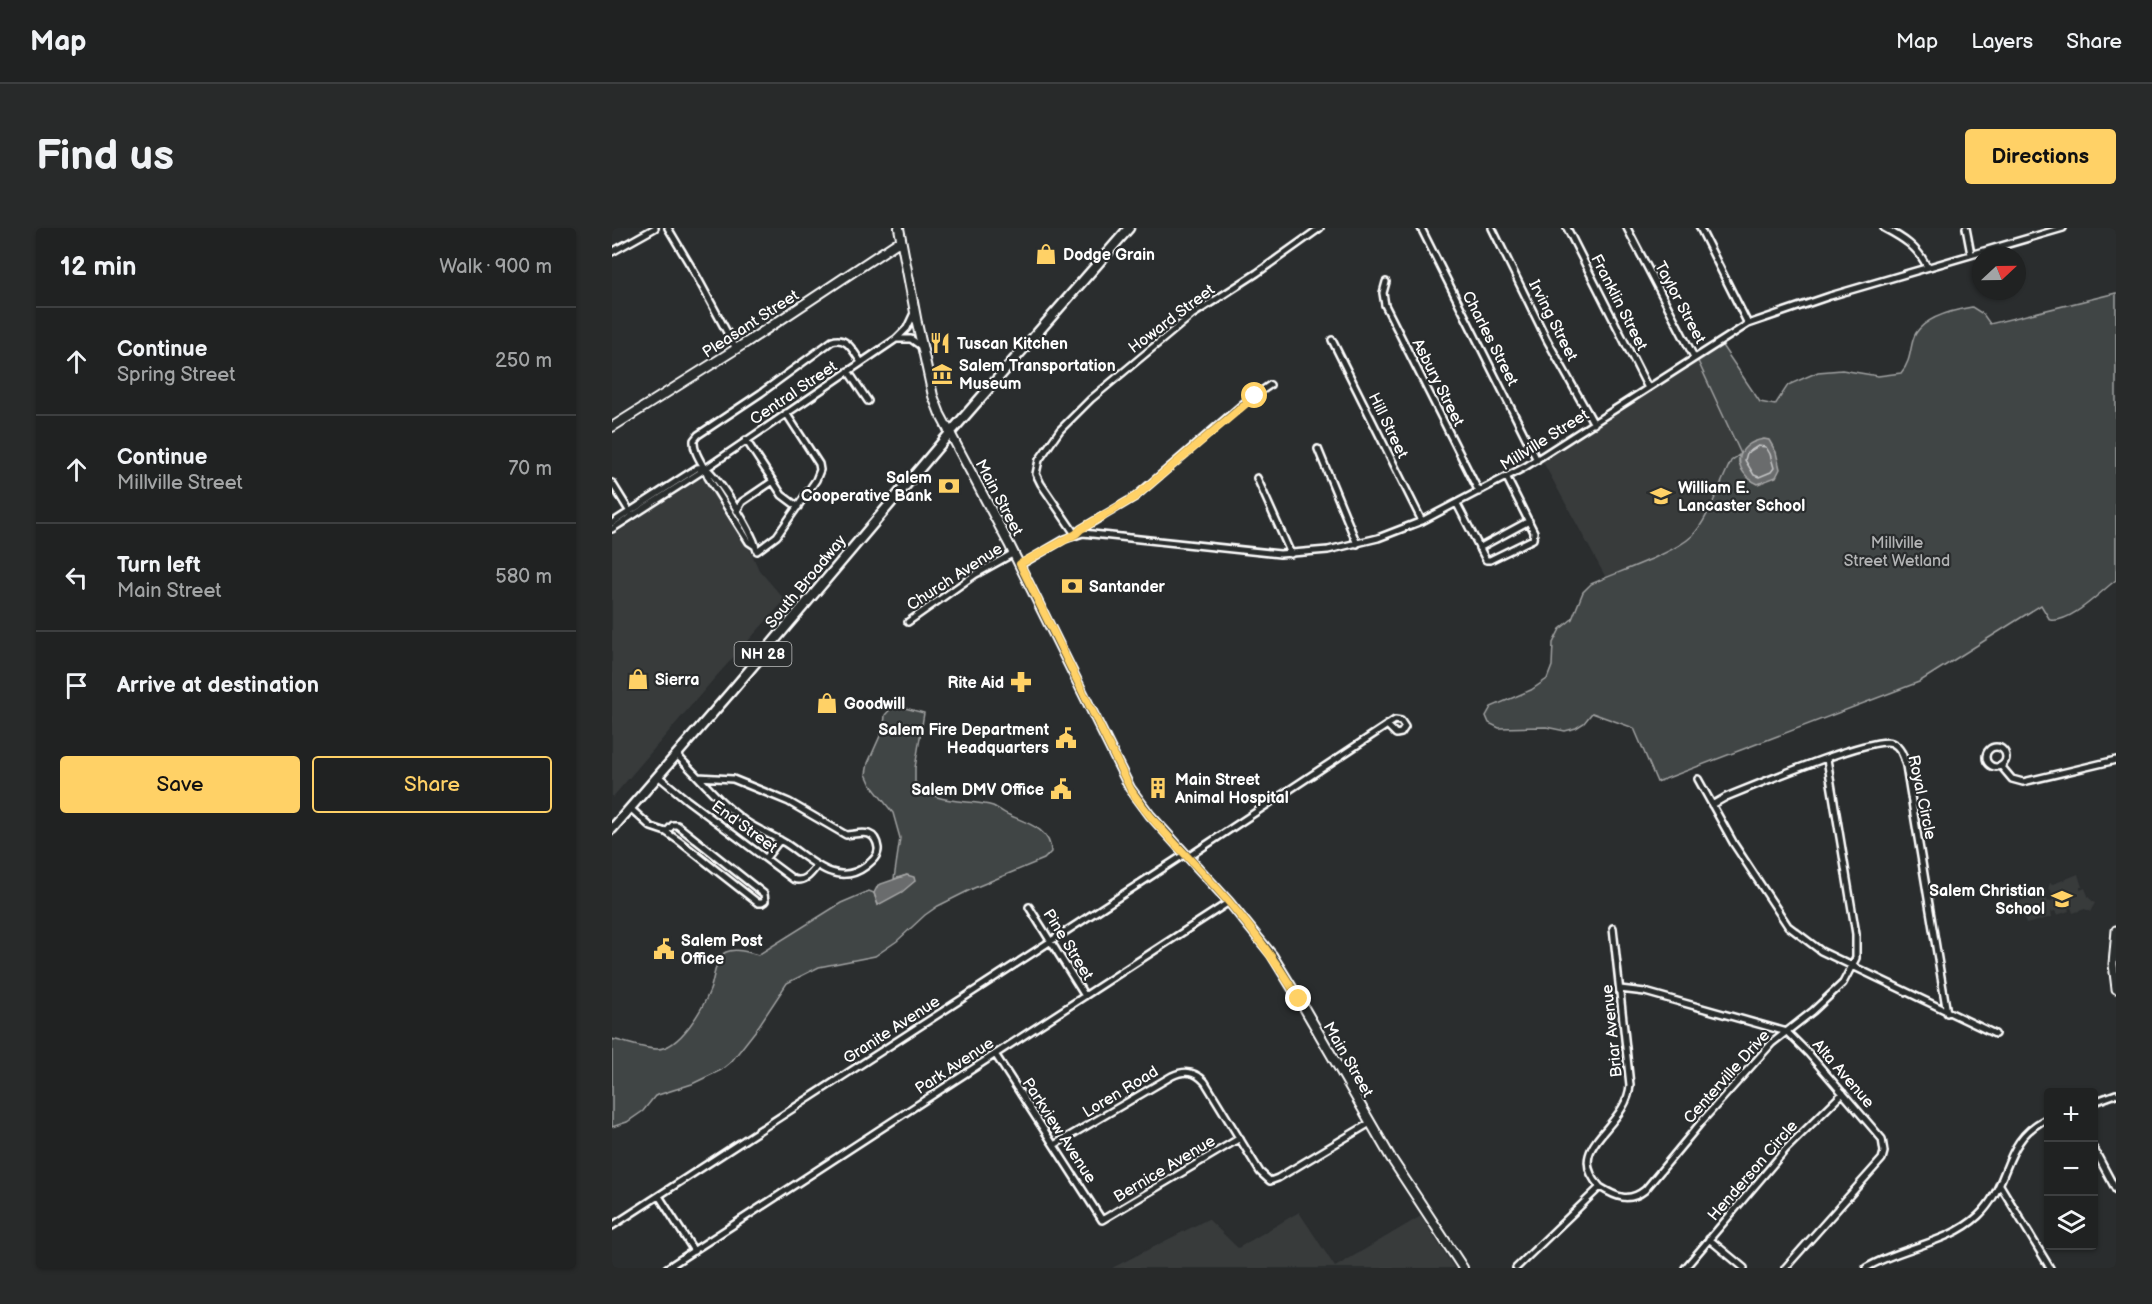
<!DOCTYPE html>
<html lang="en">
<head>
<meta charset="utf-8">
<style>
	body { margin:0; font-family:"Balsamiq Sans",sans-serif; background:#282a2a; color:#f1f3f6 }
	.controls { position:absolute; right:18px; bottom:18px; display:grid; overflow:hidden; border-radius:6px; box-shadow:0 2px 4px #0004 }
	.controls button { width:54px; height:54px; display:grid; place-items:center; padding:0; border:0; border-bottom:2px solid #3d3f40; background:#202222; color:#f1f3f6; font:30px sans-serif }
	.compass { position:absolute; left:1360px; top:18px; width:54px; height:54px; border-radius:50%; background:#202222; box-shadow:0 2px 4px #0004; rotate:68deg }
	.stop { position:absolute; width:18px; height:18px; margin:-14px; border:4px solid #ffd166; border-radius:50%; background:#fff }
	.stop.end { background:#ffd166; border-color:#fff; box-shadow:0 2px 6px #0008 }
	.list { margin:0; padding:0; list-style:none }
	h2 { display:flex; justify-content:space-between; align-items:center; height:78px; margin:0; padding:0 24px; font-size:26px }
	h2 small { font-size:20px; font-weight:400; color:#a2a4a5 }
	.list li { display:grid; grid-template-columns:39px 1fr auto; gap:18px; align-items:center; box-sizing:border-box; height:108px; padding:0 24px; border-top:2px solid #3d3f40 }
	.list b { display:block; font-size:22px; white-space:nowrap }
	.list p { margin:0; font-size:20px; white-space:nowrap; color:#a2a4a5 }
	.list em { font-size:20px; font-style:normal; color:#a2a4a5 }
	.actions { display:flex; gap:12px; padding:18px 24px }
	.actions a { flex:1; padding:14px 0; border:2px solid #ffd166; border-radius:6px; text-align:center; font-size:21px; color:#ffd166 }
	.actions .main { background:#ffd166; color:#111 }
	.icon { flex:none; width:33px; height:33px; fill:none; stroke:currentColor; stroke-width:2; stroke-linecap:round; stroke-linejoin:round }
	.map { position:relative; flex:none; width:1504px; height:1040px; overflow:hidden; border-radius:6px }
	header { display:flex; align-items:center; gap:36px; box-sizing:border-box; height:84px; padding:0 30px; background:#202222; border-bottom:2px solid #3d3f40 }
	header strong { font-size:28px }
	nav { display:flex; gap:33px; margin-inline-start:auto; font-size:21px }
	.intro { display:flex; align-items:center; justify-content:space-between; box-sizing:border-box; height:144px; padding:0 36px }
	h1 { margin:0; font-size:42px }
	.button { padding:15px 27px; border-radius:6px; background:#ffd166; color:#111; font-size:21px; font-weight:700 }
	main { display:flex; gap:36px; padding:0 36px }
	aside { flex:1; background:#202222; border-radius:6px; box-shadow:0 2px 4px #0004 }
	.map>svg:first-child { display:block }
	.built { fill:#373a3b }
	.green { fill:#414445; stroke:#a0a2a2; stroke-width:1.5 }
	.water { fill:#6a6c6d; stroke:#a6a7a7; stroke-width:1.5 }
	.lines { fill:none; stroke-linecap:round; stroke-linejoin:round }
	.shore { stroke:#c3c4c5; stroke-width:1.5 }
	.minor-casing { stroke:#fff; stroke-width:10 }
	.tertiary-casing { stroke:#fff; stroke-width:11 }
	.secondary-casing { stroke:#fff; stroke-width:12 }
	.primary-casing { stroke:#fff; stroke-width:13 }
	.minor { stroke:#2a2d2e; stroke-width:5 }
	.tertiary { stroke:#2a2d2e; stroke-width:7 }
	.secondary { stroke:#2a2d2e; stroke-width:8 }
	.primary { stroke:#2a2d2e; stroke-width:8 }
	.route { stroke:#ffd166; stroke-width:8 }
	.labels { text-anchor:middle; stroke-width:4.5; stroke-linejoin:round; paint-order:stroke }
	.shield { fill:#2a2d2e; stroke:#bfc0c0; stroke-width:1.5 }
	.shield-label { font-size:15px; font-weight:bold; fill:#fff }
	.poi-label { font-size:16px; font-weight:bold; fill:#fff; stroke:#2a2d2e; text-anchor:start }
	.street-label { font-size:16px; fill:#fff; stroke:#2a2d2e }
	.park-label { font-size:16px; fill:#b3b4b5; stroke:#2a2d2e }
</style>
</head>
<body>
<header>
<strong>Map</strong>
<nav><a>Map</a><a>Layers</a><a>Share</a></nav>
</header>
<div class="intro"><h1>Find us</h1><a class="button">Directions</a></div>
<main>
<aside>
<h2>12 min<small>Walk · 900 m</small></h2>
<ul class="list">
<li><svg class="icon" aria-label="ahead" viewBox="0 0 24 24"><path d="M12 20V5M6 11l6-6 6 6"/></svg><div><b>Continue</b><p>Spring Street</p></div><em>250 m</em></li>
<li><svg class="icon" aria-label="ahead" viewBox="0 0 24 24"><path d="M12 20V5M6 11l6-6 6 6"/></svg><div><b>Continue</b><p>Millville Street</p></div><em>70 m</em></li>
<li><svg class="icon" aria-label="left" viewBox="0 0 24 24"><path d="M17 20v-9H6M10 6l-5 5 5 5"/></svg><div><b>Turn left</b><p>Main Street</p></div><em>580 m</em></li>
<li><svg class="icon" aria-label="arrive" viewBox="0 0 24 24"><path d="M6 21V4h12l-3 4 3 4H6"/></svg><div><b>Arrive at destination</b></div></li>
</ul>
<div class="actions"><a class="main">Save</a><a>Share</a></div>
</aside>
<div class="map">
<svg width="1504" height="1040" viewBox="0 0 1504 1040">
	<rect width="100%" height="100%" fill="#2a2d2e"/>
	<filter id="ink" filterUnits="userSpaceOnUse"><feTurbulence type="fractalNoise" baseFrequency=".0167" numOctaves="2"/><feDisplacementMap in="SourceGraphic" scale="12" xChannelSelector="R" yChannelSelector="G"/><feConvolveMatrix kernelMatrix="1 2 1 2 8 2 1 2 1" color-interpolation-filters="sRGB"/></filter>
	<g filter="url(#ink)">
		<path class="built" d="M1085,131l80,172 -146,93 -88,-162z
			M91,251l44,64 12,27 26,30 -72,80 -101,118v-262l84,-56z
			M1466,646l4,13h-2v3l5,-2 4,10 6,5 -5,9 -5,-3 -12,4 -2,-6 -3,1 1,3 -12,4 -2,-4 -4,1 1,5 -26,7 -7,-23 26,-8 3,9 5,-2 -2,-10 -3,-1 2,-6 3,1z
			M687,984l36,55 86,-51 33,52h-342l96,-49 30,29z"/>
		<path class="green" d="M1504,65v287c-16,12 -46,44 -66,40l-9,-15 -122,77 -262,100 -23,-54 -42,-15 -8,10 -8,5 -11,3 -19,-4 -47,1 -10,-5 -3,-7 5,-9 40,-17 16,-11 5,-13 1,-23 7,-14 12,-10 11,-27 8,-8c26,-12 82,-30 101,-48 16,-15 29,-55 39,-75l8,-6v8l15,19 -57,-123 24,-15 39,58 15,3 13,-20 30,-13 24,-2 36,6 23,-3c12,-14 8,-29 15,-40 11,-17 38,-23 56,-26l11,7 7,10z
			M282,477l30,8 -9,55v14c7,5 12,11 22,15 18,6 39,4 56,9 5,2 10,7 16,9 18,8 42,14 42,37l-7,7 -70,29 -36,18 -13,9 -28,26 -22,15 -56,11 -32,16 -31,47 -25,32 -10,8 -29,14 -37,12 -12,15 -16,11 -15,5v-88c14,3 31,10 45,10 23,0 46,-41 53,-59 4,-10 5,-33 16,-38 10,-4 22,0 32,3l83,-52 28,-12 5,2 4,12 29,-30 -13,4 6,-41 -7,-25 -22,-28 -5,-11 2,-11 16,-36 1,-12z"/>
		<path class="water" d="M1152,211l5,1 7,12 4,17 -4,8 -18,7c-26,-12 -25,-40 6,-45z
			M295,647l7,2 1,4 -13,11 -24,13 -4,-12 4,-8z"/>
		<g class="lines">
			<path class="shore" d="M1146,218l8,1 4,7 4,14 -3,4 -12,5 -5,-2 -9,-15 2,-7z"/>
			<defs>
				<path id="minor" d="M56,0l28,47 40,74
					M809,0l116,232
					M880,0l55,112 47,84
					M955,0l81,160
					M1015,0l67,129
					M1088,0l48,96
					M1272,0c19,10 34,19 43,39
					M1354,0l5,26
					M0,24l43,-24
					M774,54l-3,11 2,12 94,187
					M286,111h13l11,8
					M720,112l90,181
					M236,143l20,30
					M658,157l-26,18 -109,94 -54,32 -6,5 -34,-50 -5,-10 3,-14 21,-30 31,-31 101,-84 65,-42 63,-45
					M134,212l36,55 16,12
					M706,221l39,95
					M94,240c14,12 38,52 46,69 3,5 3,9 5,14l20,-15 39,-56 4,-10 -1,-6 -33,-51
					M645,250l34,76
					M0,255l18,29
					M845,276l29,56h4l43,-21 1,-7 -27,-54
					M125,283l5,-9 31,-21
					M0,295l85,-55 8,-1
					M0,301l87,-56 197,-134 11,-11 7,-15
					M143,318l-6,-4 -41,-65c-4,-13 -15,-23 -14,-37l4,-5 63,-42 71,-52c15,-5 21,10 29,21
					M867,320l50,-27
					M408,337l45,-26 18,-6 197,21 48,-4 50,-12 44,-17 103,-54 223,-143 82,-28 233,-68
					M296,394l68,-48 38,-21
					M1374 529a10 10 0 1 1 20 0a10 10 0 1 1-20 0Z
					M65,527l21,22 35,2 32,13 24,10 57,33c13,-1 29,-8 32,13 1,8 -7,14 -12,18 -30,23 -57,-8 -81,-23 -13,-8 -27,-13 -40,-22 -17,-12 -32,-28 -47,-44
					M1389,538l11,13 11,3 93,-22
					M46,548l29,24 106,79c11,4 17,-4 23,-12
					M1086,551l36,65 54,82 33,25 174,83
					M1100,577l14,-8c25,-10 148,-62 166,-54 9,4 12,14 14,23l41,247
					M18,580l21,19 15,5 13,9 79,62h4l3,-2 -1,-7 -87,-69h-4l-7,7
					M576,629l207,-137 6,1 4,6 -4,6 -5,1 -9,-9
					M154,630l14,-18
					M417,679l56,89
					M1008,761l25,3 142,40 22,22 73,85 2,13 -2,7 -97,109
					M383,826l107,166 138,-82
					M1482,874l22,-8
					M442,917l118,-69c13,-6 23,-5 33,6l55,90 10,9 8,-3 92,-55
					M1482,921l22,41
					M1388,957l50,83
					M988,959c-38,-41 27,-59 30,-102l-17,-157
					M47,968l35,55
					M0,998l573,-372
					M1097,1011l35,29
					M55,1040l562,-366
					M904,1040l84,-81c16,10 29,16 45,3l58,-70 69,-77 41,-32 30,-28 13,-25v-24l-29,-175
					M1073,1040l101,-119 57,-56
					M1254,1040c34,-21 82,-24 112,-52 34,-32 23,-76 70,-98"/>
				<path id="tertiary" d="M1504,702l-3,34 3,25"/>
				<path id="secondary" d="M287,0l18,95 16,73 7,18 70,132 120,242 20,27 79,87 43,53 27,44 92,159 72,110
					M0,199l135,-85 154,-102"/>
				<path id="primary" d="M0,601l118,-136 220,-260 179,-205"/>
			</defs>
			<use href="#minor" class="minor-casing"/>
			<use href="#tertiary" class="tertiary-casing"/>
			<use href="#secondary" class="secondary-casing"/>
			<use href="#primary" class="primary-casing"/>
			<use href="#minor" class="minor"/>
			<use href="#tertiary" class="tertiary"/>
			<use href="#secondary" class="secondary"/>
			<use href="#primary" class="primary"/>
		</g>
	</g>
	<g class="lines" filter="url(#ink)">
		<path class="route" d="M643,168l-120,101 -54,32 -5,5 -56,30 111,226c23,35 55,64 82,94 33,36 61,74 86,115"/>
	</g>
	<defs>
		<symbol id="shop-bare" viewBox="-9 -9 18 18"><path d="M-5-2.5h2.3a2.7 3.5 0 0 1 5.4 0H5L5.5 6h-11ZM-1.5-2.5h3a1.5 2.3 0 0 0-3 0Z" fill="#ffd166" stroke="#2a2d2e" stroke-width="2.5" paint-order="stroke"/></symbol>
		<symbol id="restaurant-bare" viewBox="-9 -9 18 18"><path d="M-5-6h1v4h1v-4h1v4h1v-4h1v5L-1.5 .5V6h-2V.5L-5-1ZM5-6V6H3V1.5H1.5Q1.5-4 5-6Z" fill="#ffd166" stroke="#2a2d2e" stroke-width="2.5" paint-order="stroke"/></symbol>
		<symbol id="museum-bare" viewBox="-9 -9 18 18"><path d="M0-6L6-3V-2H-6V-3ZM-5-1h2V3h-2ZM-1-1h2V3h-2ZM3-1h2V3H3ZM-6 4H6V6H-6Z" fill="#ffd166" stroke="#2a2d2e" stroke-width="2.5" paint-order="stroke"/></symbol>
		<symbol id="bank-bare" viewBox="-9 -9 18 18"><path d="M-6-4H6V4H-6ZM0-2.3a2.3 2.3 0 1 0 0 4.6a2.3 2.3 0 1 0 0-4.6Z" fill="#ffd166" stroke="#2a2d2e" stroke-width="2.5" paint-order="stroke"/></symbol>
		<symbol id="school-bare" viewBox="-9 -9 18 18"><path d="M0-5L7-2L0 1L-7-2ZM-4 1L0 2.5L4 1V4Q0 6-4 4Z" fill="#ffd166" stroke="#2a2d2e" stroke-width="2.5" paint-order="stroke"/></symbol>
		<symbol id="pharmacy-bare" viewBox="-9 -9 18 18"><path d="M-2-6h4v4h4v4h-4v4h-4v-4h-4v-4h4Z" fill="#ffd166" stroke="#2a2d2e" stroke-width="2.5" paint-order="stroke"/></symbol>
		<symbol id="civic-bare" viewBox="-9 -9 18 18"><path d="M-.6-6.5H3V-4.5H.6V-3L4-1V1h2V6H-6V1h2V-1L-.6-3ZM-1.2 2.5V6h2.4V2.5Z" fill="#ffd166" stroke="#2a2d2e" stroke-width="2.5" paint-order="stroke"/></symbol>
		<symbol id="building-bare" viewBox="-9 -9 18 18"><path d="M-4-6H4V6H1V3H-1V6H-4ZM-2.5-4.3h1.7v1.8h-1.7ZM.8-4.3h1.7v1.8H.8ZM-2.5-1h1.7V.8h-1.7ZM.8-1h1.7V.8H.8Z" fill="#ffd166" stroke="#2a2d2e" stroke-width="2.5" paint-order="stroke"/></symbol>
	</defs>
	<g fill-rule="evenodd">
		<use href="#shop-bare" x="419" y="11" width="30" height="30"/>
		<use href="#restaurant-bare" x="313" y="100" width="30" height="30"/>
		<use href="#museum-bare" x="315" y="131" width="30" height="30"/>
		<use href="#bank-bare" x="322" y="243" width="30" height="30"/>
		<use href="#school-bare" x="1034" y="253" width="30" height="30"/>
		<use href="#bank-bare" x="445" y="343" width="30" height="30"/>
		<use href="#shop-bare" x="11" y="436" width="30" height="30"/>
		<use href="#pharmacy-bare" x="394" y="439" width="30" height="30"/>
		<use href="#shop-bare" x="200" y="460" width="30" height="30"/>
		<use href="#civic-bare" x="439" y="495" width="30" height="30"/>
		<use href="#building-bare" x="531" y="545" width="30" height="30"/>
		<use href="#civic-bare" x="434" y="546" width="30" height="30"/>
		<use href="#school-bare" x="1435" y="656" width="30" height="30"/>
		<use href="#civic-bare" x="37" y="706" width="30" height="30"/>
	</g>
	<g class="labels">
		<rect class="shield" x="122.5" y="414" width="57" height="24" rx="4.5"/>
		<g class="shield-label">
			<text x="151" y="431">NH 28</text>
		</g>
		<g class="poi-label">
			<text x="451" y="32">Dodge Grain</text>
			<text x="345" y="121">Tuscan Kitchen</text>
			<text x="347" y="143">Salem Transportation<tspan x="347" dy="18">Museum</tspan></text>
			<text x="320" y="255" text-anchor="end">Salem<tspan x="320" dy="18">Cooperative Bank</tspan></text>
			<text x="1066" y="265">William E.<tspan x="1066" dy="18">Lancaster School</tspan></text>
			<text x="477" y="364">Santander</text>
			<text x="43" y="457">Sierra</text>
			<text x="392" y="460" text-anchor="end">Rite Aid</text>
			<text x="232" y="481">Goodwill</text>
			<text x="437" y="507" text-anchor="end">Salem Fire Department<tspan x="437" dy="18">Headquarters</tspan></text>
			<text x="563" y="557">Main Street<tspan x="563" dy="18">Animal Hospital</tspan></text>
			<text x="432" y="567" text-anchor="end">Salem DMV Office</text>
			<text x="1433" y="668" text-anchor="end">Salem Christian<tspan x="1433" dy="18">School</tspan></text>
			<text x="69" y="718">Salem Post<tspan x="69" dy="18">Office</tspan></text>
		</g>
		<g class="street-label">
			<text transform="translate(1008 74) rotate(63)" y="6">Franklin Street</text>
			<text transform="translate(1069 74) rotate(62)" y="6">Taylor Street</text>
			<text transform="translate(559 90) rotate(-37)" y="6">Howard Street</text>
			<text transform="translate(942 92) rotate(63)" y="6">Irving Street</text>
			<text transform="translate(138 95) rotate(-33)" y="6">Pleasant Street</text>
			<text transform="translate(879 110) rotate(63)" y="6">Charles Street</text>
			<text transform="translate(827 154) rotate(63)" y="6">Asbury Street</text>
			<text transform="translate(181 164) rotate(-34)" y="6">Central Street</text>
			<text transform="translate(777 197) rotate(64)" y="6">Hill Street</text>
			<text transform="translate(932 211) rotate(-32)" y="6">Millville Street</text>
			<text transform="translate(388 269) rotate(62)" y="6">Main Street</text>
			<text transform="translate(342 348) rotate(-33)" y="6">Church Avenue</text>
			<text transform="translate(193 353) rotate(-50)" y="6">South Broadway</text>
			<text transform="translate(1311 569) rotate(78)" y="6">Royal Circle</text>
			<text transform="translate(133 598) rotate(36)" y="6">End Street</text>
			<text transform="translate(457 716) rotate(58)" y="6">Pine Street</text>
			<text transform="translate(279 801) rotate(-33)" y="6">Granite Avenue</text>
			<text transform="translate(999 803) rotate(-96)" y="6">Briar Avenue</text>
			<text transform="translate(737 831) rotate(60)" y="6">Main Street</text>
			<text transform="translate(342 837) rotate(-33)" y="6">Park Avenue</text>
			<text transform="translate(1232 845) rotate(49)" y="6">Alta Avenue</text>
			<text transform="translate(1114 848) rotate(-48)" y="6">Centerville Drive</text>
			<text transform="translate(508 863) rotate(-31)" y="6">Loren Road</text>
			<text transform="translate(448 902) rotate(57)" y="6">Parkview Avenue</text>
			<text transform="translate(552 940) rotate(-31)" y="6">Bernice Avenue</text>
			<text transform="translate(1140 942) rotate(-49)" y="6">Henderson Circle</text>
		</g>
		<g class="park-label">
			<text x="1285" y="320">Millville<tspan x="1285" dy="18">Street Wetland</tspan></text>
		</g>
	</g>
</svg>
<div class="controls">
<button>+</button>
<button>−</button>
<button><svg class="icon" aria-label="layers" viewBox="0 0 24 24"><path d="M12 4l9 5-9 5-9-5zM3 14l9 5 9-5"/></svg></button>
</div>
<svg class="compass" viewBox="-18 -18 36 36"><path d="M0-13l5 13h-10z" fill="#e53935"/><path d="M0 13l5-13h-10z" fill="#a2a4a5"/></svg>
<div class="stop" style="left:643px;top:168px"></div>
<div class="stop end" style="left:687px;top:771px"></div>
</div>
</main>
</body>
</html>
